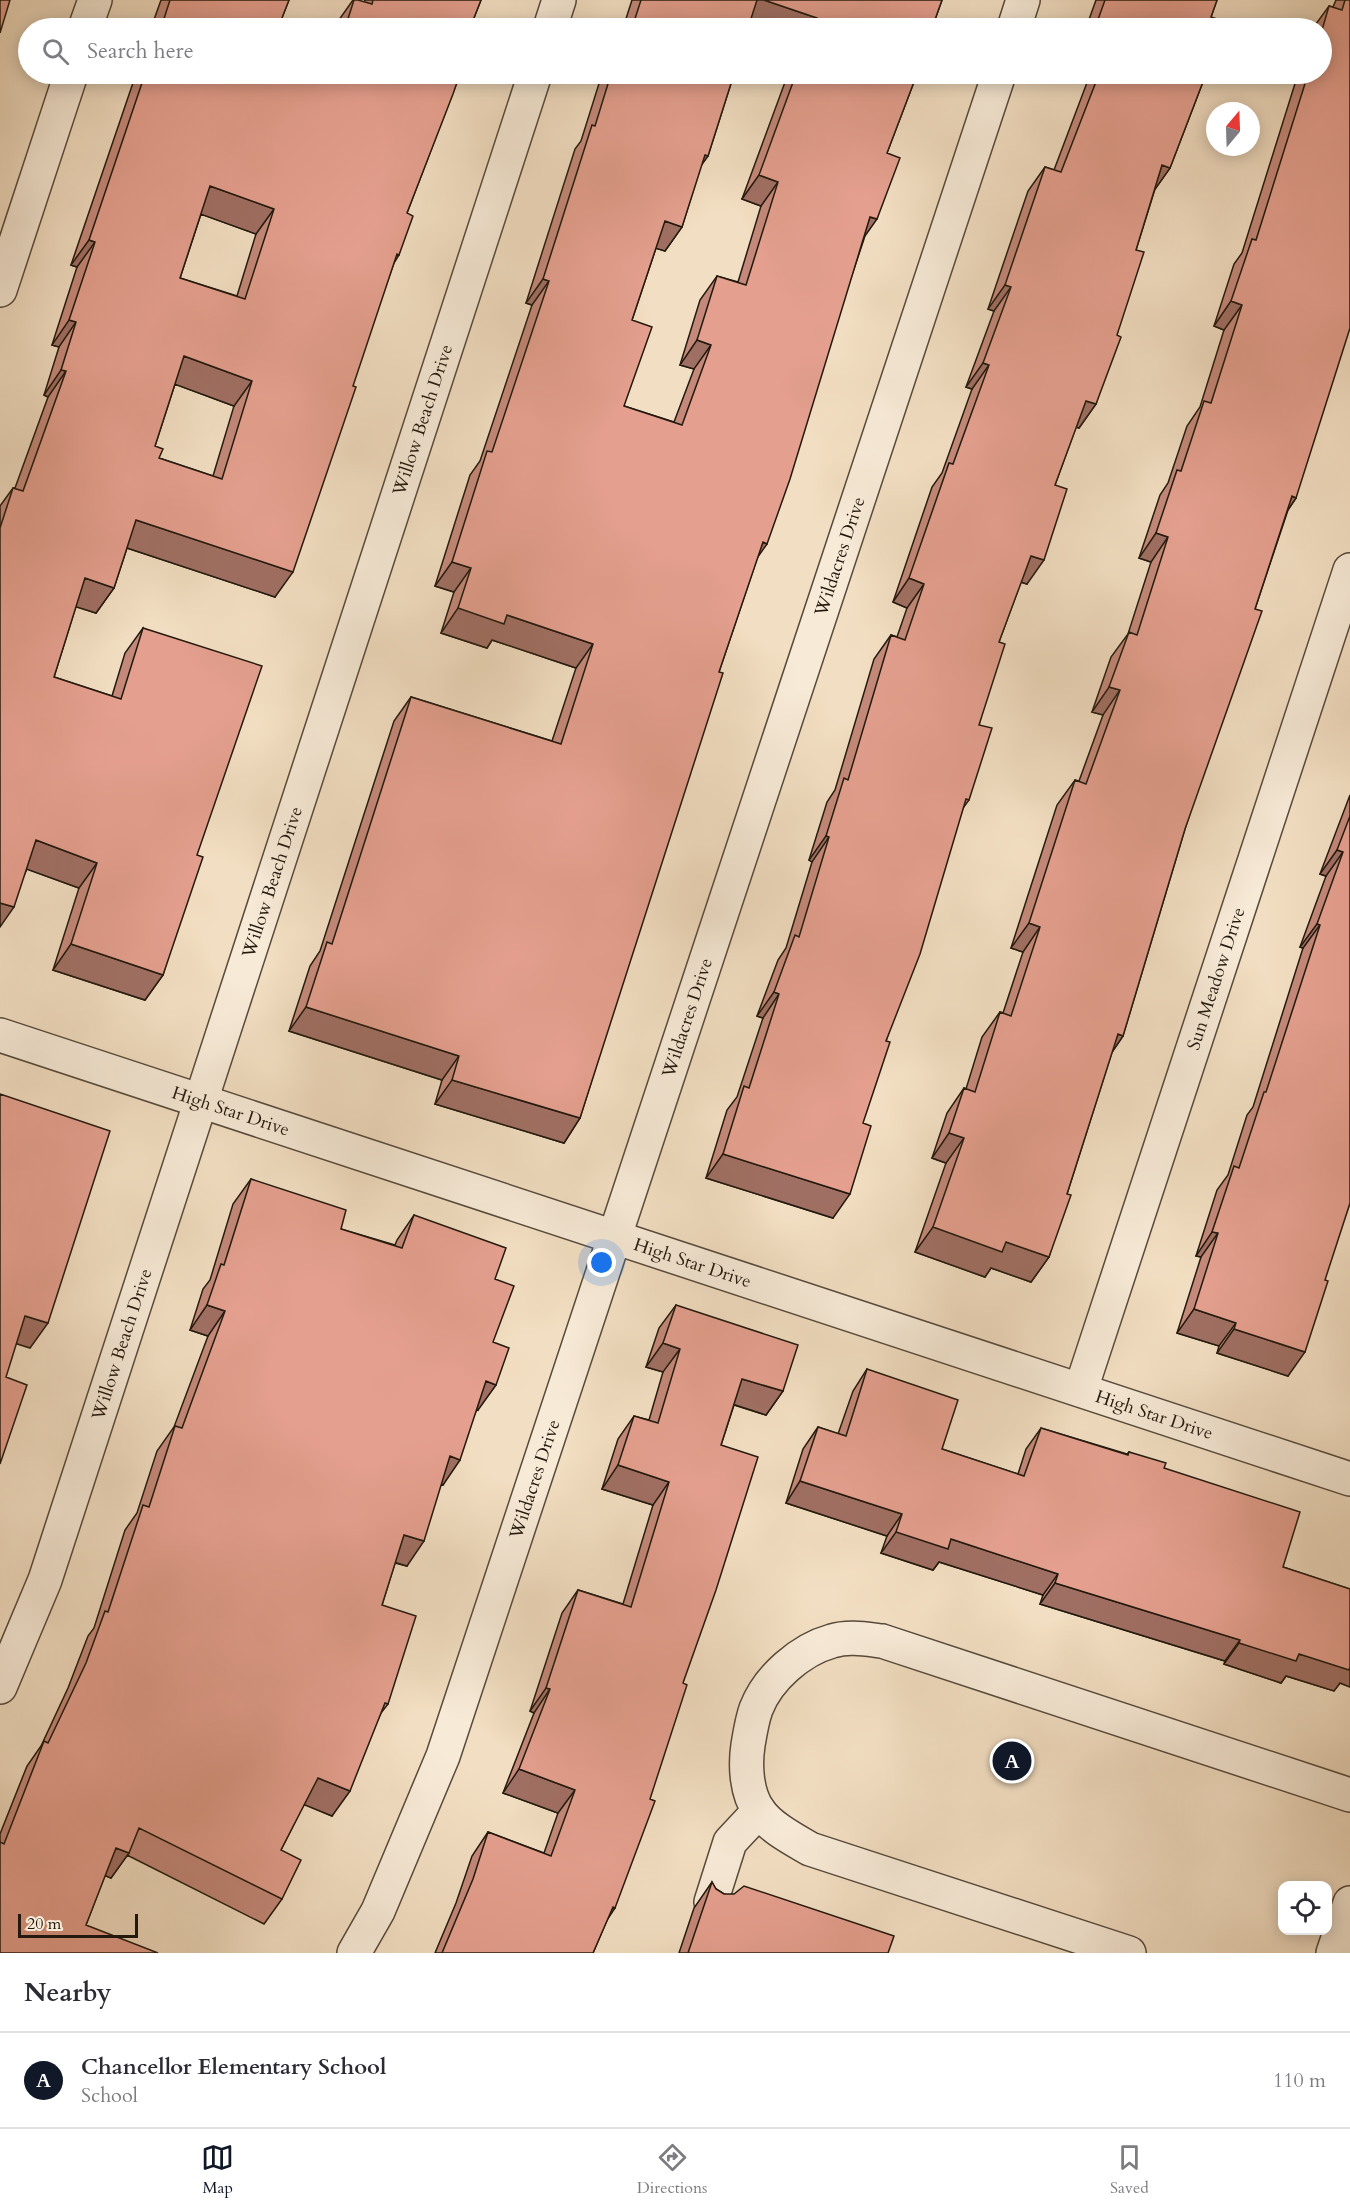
<!DOCTYPE html>
<html lang="en">
<head>
<meta charset="utf-8">
<style>
	body { margin:0; font-family:Cardo,serif; background:#f7f7f7; color:#2b2b33 }
	.controls { position:absolute; right:18px; bottom:18px; display:grid; overflow:hidden; border-radius:12px; box-shadow:0 3px 15px #0003 }
	.controls button { width:54px; height:54px; display:grid; place-items:center; padding:0; border:0; border-bottom:2px solid #e1e1e2; background:#fff; color:#2b2b33; font:30px sans-serif }
	.compass { position:absolute; left:1206px; top:102px; width:54px; height:54px; border-radius:50%; background:#fff; box-shadow:0 3px 15px #0003; rotate:19deg }
	.scale { position:absolute; left:18px; bottom:15px; width:120px; box-sizing:border-box; padding-left:6px; border:3px solid #23190e; border-top:0; font-size:16px; line-height:21px; white-space:nowrap; color:#23190e; -webkit-text-stroke:4px #f7ead7; paint-order:stroke }
	.you { position:absolute; left:602px; top:1263px; width:21px; height:21px; margin:-15px; border:4px solid #fff; border-radius:50%; background:#1a73e8; box-shadow:0 0 0 9px #1a73e833 }
	.badge { display:grid; place-items:center; width:39px; height:39px; border-radius:50%; background:#111827; color:#fff; font-size:20px; font-weight:700 }
	.pin { position:absolute; translate:-50% -50%; border:3px solid #fff; box-shadow:0 2px 6px #0006 }
	.list { margin:0; padding:0; list-style:none }
	h2 { display:flex; justify-content:space-between; align-items:center; height:78px; margin:0; padding:0 24px; font-size:26px }
	h2 small { font-size:20px; font-weight:400; color:#7c7c81 }
	.list li { display:grid; grid-template-columns:39px 1fr auto; gap:18px; align-items:center; box-sizing:border-box; height:96px; padding:0 24px; border-top:2px solid #e1e1e2 }
	.list b { display:block; font-size:22px; white-space:nowrap }
	.list p { margin:0; font-size:20px; white-space:nowrap; color:#7c7c81 }
	.list em { font-size:20px; font-style:normal; color:#7c7c81 }
	.icon { flex:none; width:33px; height:33px; fill:none; stroke:currentColor; stroke-width:2; stroke-linecap:round; stroke-linejoin:round }
	.map { position:relative; flex:none; width:1350px; height:1953px; overflow:hidden }
	.search { position:absolute; background:#fff; box-shadow:0 3px 15px #0003; left:18px; right:18px; top:18px; height:66px; display:flex; align-items:center; gap:15px; box-sizing:border-box; padding:0 21px; border-radius:33px; color:#7c7c81; font-size:22px }
	.sheet { height:174px; background:#fff }
	nav { display:flex; justify-content:space-around; align-items:center; box-sizing:border-box; height:84px; border-top:2px solid #e1e1e2; background:#fff; font-size:16px; color:#7c7c81 }
	nav a { display:grid; justify-items:center; gap:3px }
	nav .on { color:#111827 }
	.map>svg:first-child { display:block }
	.lines { fill:none; stroke-linecap:round; stroke-linejoin:round }
	.minor-casing { stroke:#574a3b; stroke-width:36 }
	.minor { stroke:#f7ead7; stroke-width:33 }
	.wall { fill:#c4897a; stroke:#23190e; stroke-width:1.5; fill-rule:evenodd }
	.shaded-wall { fill:#a06f63; stroke:#23190e; stroke-width:1.5 }
	.building { fill:#e49f8e; stroke:#23190e; stroke-width:1.5; fill-rule:evenodd }
	.labels { text-anchor:middle; stroke-width:4.5; stroke-linejoin:round; paint-order:stroke }
	.street-label { font-size:18px; fill:#23190e; stroke:#f7ead7 }
</style>
</head>
<body>
<div class="map">
<svg width="1350" height="1953" viewBox="0 0 1350 1953">
	<rect width="100%" height="100%" fill="#f2dec2"/>
	<filter id="stains"><feTurbulence type="fractalNoise" baseFrequency=".00333" numOctaves="4"/><feColorMatrix values="0 0 0 0 .2 0 0 0 0 .09 0 0 0 0 .02 0 0 0 .5 -.17"/></filter>
	<radialGradient id="worn" r=".72"><stop offset=".6" stop-color="#630" stop-opacity="0"/><stop offset="1" stop-color="#630" stop-opacity=".3"/></radialGradient>
	<g class="lines">
		<defs>
			<g id="minor">
				<path d="M85,28l10,-28"/>
				<path d="M550,28l9,-28"/>
				<path d="M1014,28l9,-28"/>
				<path d="M0,290l71,-216"/>
				<path id="s1" d="M0,1035l1350,444"/>
				<path id="s2" d="M1081,1389l269,-819"/>
				<path id="s3" d="M0,1687l45,-107 490,-1506"/>
				<path d="M711,1902l19,-60 29,-31"/>
				<path id="s4" d="M354,1953l24,-42 65,-155 556,-1682"/>
				<path d="M1129,1953l-319,-104c-17,-10 -40,-22 -51,-38 -13,-18 -14,-46 -11,-66 2,-12 4,-25 8,-36 12,-31 44,-59 76,-68 16,-5 33,-2 50,0l468,154"/>
				<path d="M1333,1953l17,-50"/>
			</g>
		</defs>
		<use href="#minor" class="minor-casing"/>
		<use href="#minor" class="minor"/>
	</g>
	<path class="wall" d="M161,0h128l-11,28h-127z
		M353,0l11,2 1,-2h116l-11,28h-135l1,-4z
		M632,0h310l-10,28h-172l-11,-3 -1,3h-125z
		M1096,0h121l-6,17 10,11h-135z
		M1336,0h14l-54,498 -8,12 -33,99 -70,220 -62,207 -11,16 -45,142 -18,63 -18,25 -40,-14 -6,9 -70,-25 31,-89 -14,-5 15,-45 17,-25 2,1 16,-52 18,-25 3,1 20,-61 -12,-4 46,-143 18,-25 4,1 24,-66 -11,-3 19,-55 17,-23 23,-72 -12,-4 21,-63 8,-12 19,-57 13,-19 24,-77 -10,-4 20,-62 8,-11 56,-179h24v-46h-9l16,-22 4,1z
		M136,74h324l-53,139 -8,42 -5,8 -119,334 -148,-49 -13,40 -18,25 -20,-7 -22,71 58,19 13,-43 18,-25 54,227 -34,120 -18,25 -92,-30 26,-82 -52,-19 -27,58v-421l13,-18h2l33,-91 -4,-2 15,-48 -7,-2 25,-78 -6,-2zM201,214l55,20 -19,62 -57,-18zM175,384l59,22 -21,70 -54,-18 -4,-12z
		M602,74h132l-26,82 -7,9 -19,62 -17,24 -9,-3 -24,72 -8,86 50,16 20,-53 -14,-4 20,-65 17,-24 21,6 23,-76 -19,-7 46,-125h129l-30,79 -23,86 -145,433 -139,446 -16,25 -129,-39 7,-24 -153,-49 21,-65 10,-15 74,-230 17,-24 141,44 24,-73 -84,-28 -5,8 -46,-15 13,-41 -19,-6 35,-111 10,-14 52,-156 -6,-2 49,-154 6,-8z
		M1071,74h135l-36,94 -15,21 -19,61 -19,85 -21,69 -17,24 -3,-1 -21,58 -28,99 -6,-2 -22,60 -20,83 -10,75 -6,8 -77,233 -53,177 -127,-40 21,-68 10,-13 26,-79 -6,-2 21,-56 8,-12 26,-86 -3,-2 18,-58 8,-12 39,-131 17,-24 6,2 10,-29 -14,-6 39,-115 10,-14 30,-84 -6,-2 28,-76 -6,-2 40,-118 17,-24 9,3 34,-90z
		M1350,795v408l-62,173 -71,-23 2,-7 -42,-13 24,-76 -5,-1 21,-66 11,-15 19,-60 6,-8 50,-159 -3,-1 26,-71 -6,-2z
		M251,1179l90,50 54,16 2,-5 17,-25 81,64 -2,63 -15,68 -1,-1 -34,76 -2,-1 -34,82 -12,-3 -13,42 6,99 -7,9 -49,103 -28,-12 -23,46 1,49 -18,25 -137,-69 -16,23 -6,-3 -19,50 -86,28v-119l27,-68 14,-20 27,-58 20,-52 6,-8 31,-98 12,-17 20,-62 17,-24 34,-91 -18,-6 13,-41 7,-9 23,-76z
		M676,1305l107,86 -17,24 -32,-10 -13,40 -38,238 -76,237 -14,33h-158l21,-50 16,-47 16,-24 56,21 14,-40 -55,-20 31,-80 -4,-2 32,-98 16,-23 45,14 30,-99 -51,-16 16,-50 16,-23 15,4 14,-48 -17,-5 13,-39z
		M867,1369l75,80 76,25 8,-25 15,-21 86,26 2,-2 35,16 119,99 67,22v98l-10,-4 -6,8 -48,-15 -5,7 -57,-19 1,-3 -185,-57 3,-9 -104,-33 -6,8 -52,-17 6,-17 -101,-33 17,-54 15,-22 20,7 15,-43z
		M712,1882l4,7 8,5 164,59h-209l15,-45z"/>
	<path class="shaded-wall" d="M756,0h8l53,18 -8,10h-49l-19,-6z
		M1071,74h22l-5,6z
		M705,155l3,1 -17,24z
		M1162,165l8,3 -17,24z
		M759,175l19,7 -17,24 -19,-7z
		M210,186l64,23 -18,25 -64,-23z
		M870,217l7,2 -17,24z
		M665,221l17,6 -17,24 -17,-5z
		M89,240l6,2 -18,25 -6,-2z
		M543,279l6,2 -17,24 -6,-2z
		M1005,285l6,2 -17,24 -6,-2z
		M1231,301l11,4 -18,25 -10,-4z
		M69,320l7,2 -17,25 -7,-2z
		M697,340l14,5 -17,24 -14,-4z
		M184,356l68,25 -18,25 -68,-25z
		M983,363l6,2 -17,24 -6,-2z
		M61,370l5,1 -18,26 -4,-2z
		M1086,401l10,3 -17,24 -10,-3z
		M1292,496l4,2 -17,25z
		M136,520l157,52 -18,25 -157,-52z
		M1156,533l12,4 -17,25 -12,-4z
		M763,542l4,2 -17,24z
		M1031,556l13,4 -17,24 -13,-4z
		M452,562l19,6 -17,24 -19,-6z
		M85,578l29,10 -18,25 -29,-9z
		M909,578l15,6 -17,24 -14,-6z
		M458,608l49,7 86,29 -17,24 -84,-28 -5,8 -46,-15z
		M1109,687l11,3 -17,25 -11,-3z
		M826,836l3,1 -17,25 -3,-2z
		M36,840l61,23 -18,25 -61,-22z
		M1337,850l6,2 -17,24 -6,-2z
		M0,903l14,4 -14,20z
		M1029,923l11,4 -17,25 -12,-4z
		M1317,924l3,1 -17,23 -3,-1z
		M71,944l92,31 -18,25 -92,-30z
		M774,992l5,2 -16,24 -6,-2z
		M306,1007l153,49 -17,24 -153,-49z
		M1118,1034l5,2 -17,25z
		M452,1080l128,38 -16,25 -129,-39z
		M949,1133l15,5 -18,25 -14,-5z
		M723,1154l127,40 -17,24 -127,-40z
		M933,1227l73,15 43,15 -18,25 -40,-14 -6,9 -70,-25z
		M1212,1232l6,1 -17,24 -5,-1z
		M207,1305l18,6 -17,25 -18,-6z
		M1194,1309l42,14 -17,23 -42,-13z
		M25,1316l23,7 -18,25 -22,-7z
		M1234,1329l71,23 -17,24 -71,-23z
		M663,1343l17,6 -17,23 -17,-5z
		M742,1379l41,12 -17,24 -40,-13z
		M486,1381l10,4 -18,25 -10,-4z
		M450,1456l10,4 -17,25 -11,-4z
		M618,1465l51,17 -16,23 -51,-16z
		M800,1481l102,33 -15,22 -101,-33z
		M896,1532l55,7 107,35 -15,21 -104,-33 -6,8 -52,-17z
		M404,1535l20,6 -17,25 -20,-6z
		M1055,1583l185,57 -15,21 -185,-57z
		M1239,1643l111,21v23l-10,-4 -6,8 -48,-15 -5,7 -57,-19z
		M546,1688l4,1 -16,24 -4,-2z
		M519,1769l56,21 -17,23 -55,-20z
		M318,1778l32,13 -18,25 -32,-13z
		M116,1848l13,5 -18,25 -13,-5z
		M613,1907l2,1 -16,24z"/>
	<path class="building" d="M0,0h10l-10,33z
		M170,0h119l-11,28h-117z
		M354,0h4l14,4 1,-4h108l-11,28h-125z
		M641,0h116l-9,28h-116z
		M764,0h178l-10,28h-119l4,-10z
		M1105,0h112l-6,17 12,4 -2,7h-126z
		M1345,0h5v328l-54,170 -4,-2 -37,113 7,2 -77,218 -62,207 -5,-2 -51,160 4,1 -22,62 -43,-15 -4,10 -69,-25 31,-89 -15,-5 15,-45 11,4 25,-80 11,4 29,-89 -11,-4 46,-143 11,4 34,-94 -11,-3 20,-55 8,3 31,-98 -12,-4 21,-63 4,1 23,-70 7,2 31,-98 -11,-4 21,-62 4,1 52,-166h14v-44l7,-24 13,4z
		M145,74h315l-7,20 -46,119 6,3 -14,39 -2,-1 -44,132 3,1 -63,185 -157,-52 -22,68 -29,-10 -31,99 67,22 22,-71 119,38 -65,189 6,2 -40,118 -92,-31 26,-81 -61,-23 -22,67 -14,-4v-375l13,-40 10,3 43,-120 -5,-1 15,-48 -7,-2 26,-78 -6,-2zM210,186l64,23 -29,90 -65,-21zM184,356l68,25 -30,98 -63,-21 4,-9 -8,-3z
		M611,74h123l-26,82 -3,-1 -23,72 -17,-6 -33,99 20,7 -28,79 58,19 29,-80 -14,-5 20,-64 29,9 32,-103 -19,-7 37,-101h121l-30,79 13,5 -23,61 -7,-2 -80,262 -23,65 -4,-2 -44,130 4,1 -143,445 -128,-38 7,-24 -153,-49 21,-65 5,2 79,-247 150,47 32,-100 -86,-29 -3,9 -46,-16 13,-40 -19,-6 35,-111 5,1 57,-171 -6,-2 49,-154 3,1z
		M1099,74h107l-36,94 -8,-3 -26,85 8,2 -27,83 4,2 -25,67 -10,-3 -31,84 12,4 -23,71 -13,-4 -32,86 6,2 -26,81 13,3 -23,72 -3,-1 -46,155 -34,87 4,1 -27,81 8,3 -21,68 -127,-40 21,-68 5,2 30,-94 -5,-2 21,-57 4,2 30,-100 -3,-1 18,-58 4,2 43,-145 14,5 19,-56 -15,-6 40,-115 4,1 36,-99 -6,-2 28,-76 -6,-2 40,-118 16,5z
		M1350,816v387l-25,77 3,1 -23,71 -71,-23 2,-6 -42,-14 24,-76 -6,-1 22,-66 5,2 25,-76h2l54,-167 -3,-1 26,-72 -6,-2z
		M0,1094l110,37 -62,192 -23,-7 -19,61 21,8 -27,79z
		M251,1179l95,31 -5,19 61,19 12,-33 92,33 -11,31 19,7 -21,56 16,6 -13,37 -10,-4 -26,79 -10,-4 -26,85 -20,-6 -22,70 34,11 -28,88 -3,-1 -35,88 -32,-13 -37,72 20,10 -19,39 -143,-71 -10,25 -13,-5 -30,77 72,28h-158v-111l4,2 40,-103 4,2 38,-80 19,-52 3,1 35,-107 6,2 26,-81 7,2 43,-117 -18,-6 14,-41 3,1z
		M676,1305l122,40 -15,46 -41,-12 -21,66 37,12 -42,133 -33,93 4,2 -37,114 5,2 -40,107 -2,-1 -20,46h-151l31,-74 15,-47 63,24 24,-66 -56,-21 31,-80 -4,-1 32,-98 53,17 38,-125 -51,-17 16,-49 24,7 22,-74 -17,-6z
		M867,1369l91,31 -16,49 82,27 17,-48 87,27 1,-3 37,11 -2,5 136,44 -17,55 67,22v78l-1,3 -50,-16 -3,7 -57,-18 1,-3 -185,-57 3,-9 -107,-35 -3,10 -52,-17 6,-18 -102,-33 18,-54 28,9z
		M712,1882l4,7 8,5h10l10,-8 150,50 -6,17h-200z"/>
	<g class="labels">
		<g class="street-label">
			<text dy="6" stroke="none"><textPath href="#s3" startOffset="1336">Willow Beach Drive</textPath></text>
			<text dy="6" stroke="none"><textPath href="#s4" startOffset="1480">Wildacres Drive</textPath></text>
			<text dy="6" stroke="none"><textPath href="#s3" startOffset="850">Willow Beach Drive</textPath></text>
			<text dy="6" stroke="none"><textPath href="#s2" startOffset="432">Sun Meadow Drive</textPath></text>
			<text dy="6" stroke="none"><textPath href="#s4" startOffset="994">Wildacres Drive</textPath></text>
			<text dy="6" stroke="none"><textPath href="#s1" startOffset="243">High Star Drive</textPath></text>
			<text dy="6" stroke="none"><textPath href="#s1" startOffset="729">High Star Drive</textPath></text>
			<text dy="6" stroke="none"><textPath href="#s3" startOffset="364">Willow Beach Drive</textPath></text>
			<text dy="6" stroke="none"><textPath href="#s1" startOffset="1215">High Star Drive</textPath></text>
			<text dy="6" stroke="none"><textPath href="#s4" startOffset="508">Wildacres Drive</textPath></text>
		</g>
	</g>
	<rect width="100%" height="100%" filter="url(#stains)"/>
	<rect width="100%" height="100%" fill="url(#worn)"/>
</svg>
<div class="controls">
<button><svg class="icon" aria-label="locate" viewBox="0 0 24 24"><circle cx="12" cy="12" r="6"/><path d="M12 2v4M12 18v4M2 12h4M18 12h4"/></svg></button>
</div>
<svg class="compass" viewBox="-18 -18 36 36"><path d="M0-13l5 13h-10z" fill="#e53935"/><path d="M0 13l5-13h-10z" fill="#7c7c81"/></svg>
<div class="scale">20 m</div>
<div class="you"></div>
<div class="pin badge" style="left:1012px;top:1761px">A</div>
<div class="search"><svg class="icon" aria-label="search" viewBox="0 0 24 24"><circle cx="10" cy="10" r="6"/><path d="M15 15l6 6"/></svg>Search here</div>
</div>
<section class="sheet">
<h2>Nearby<small></small></h2>
<ul class="list">
<li><span class="badge">A</span><div><b>Chancellor Elementary School</b><p>School</p></div><em>110 m</em></li>
</ul>
</section>
<nav>
<a class="on"><svg class="icon" aria-label="map" viewBox="0 0 24 24"><path d="M3 6l6-2 6 2 6-2v14l-6 2-6-2-6 2zM9 4v14M15 6v14"/></svg>Map</a>
<a><svg class="icon" aria-label="directions" viewBox="0 0 24 24"><path d="M12 3l9 9-9 9-9-9zM9 14v-3h6M13 9l2 2-2 2"/></svg>Directions</a>
<a><svg class="icon" aria-label="saved" viewBox="0 0 24 24"><path d="M7 4h10v16l-5-4-5 4z"/></svg>Saved</a>
</nav>
</body>
</html>
